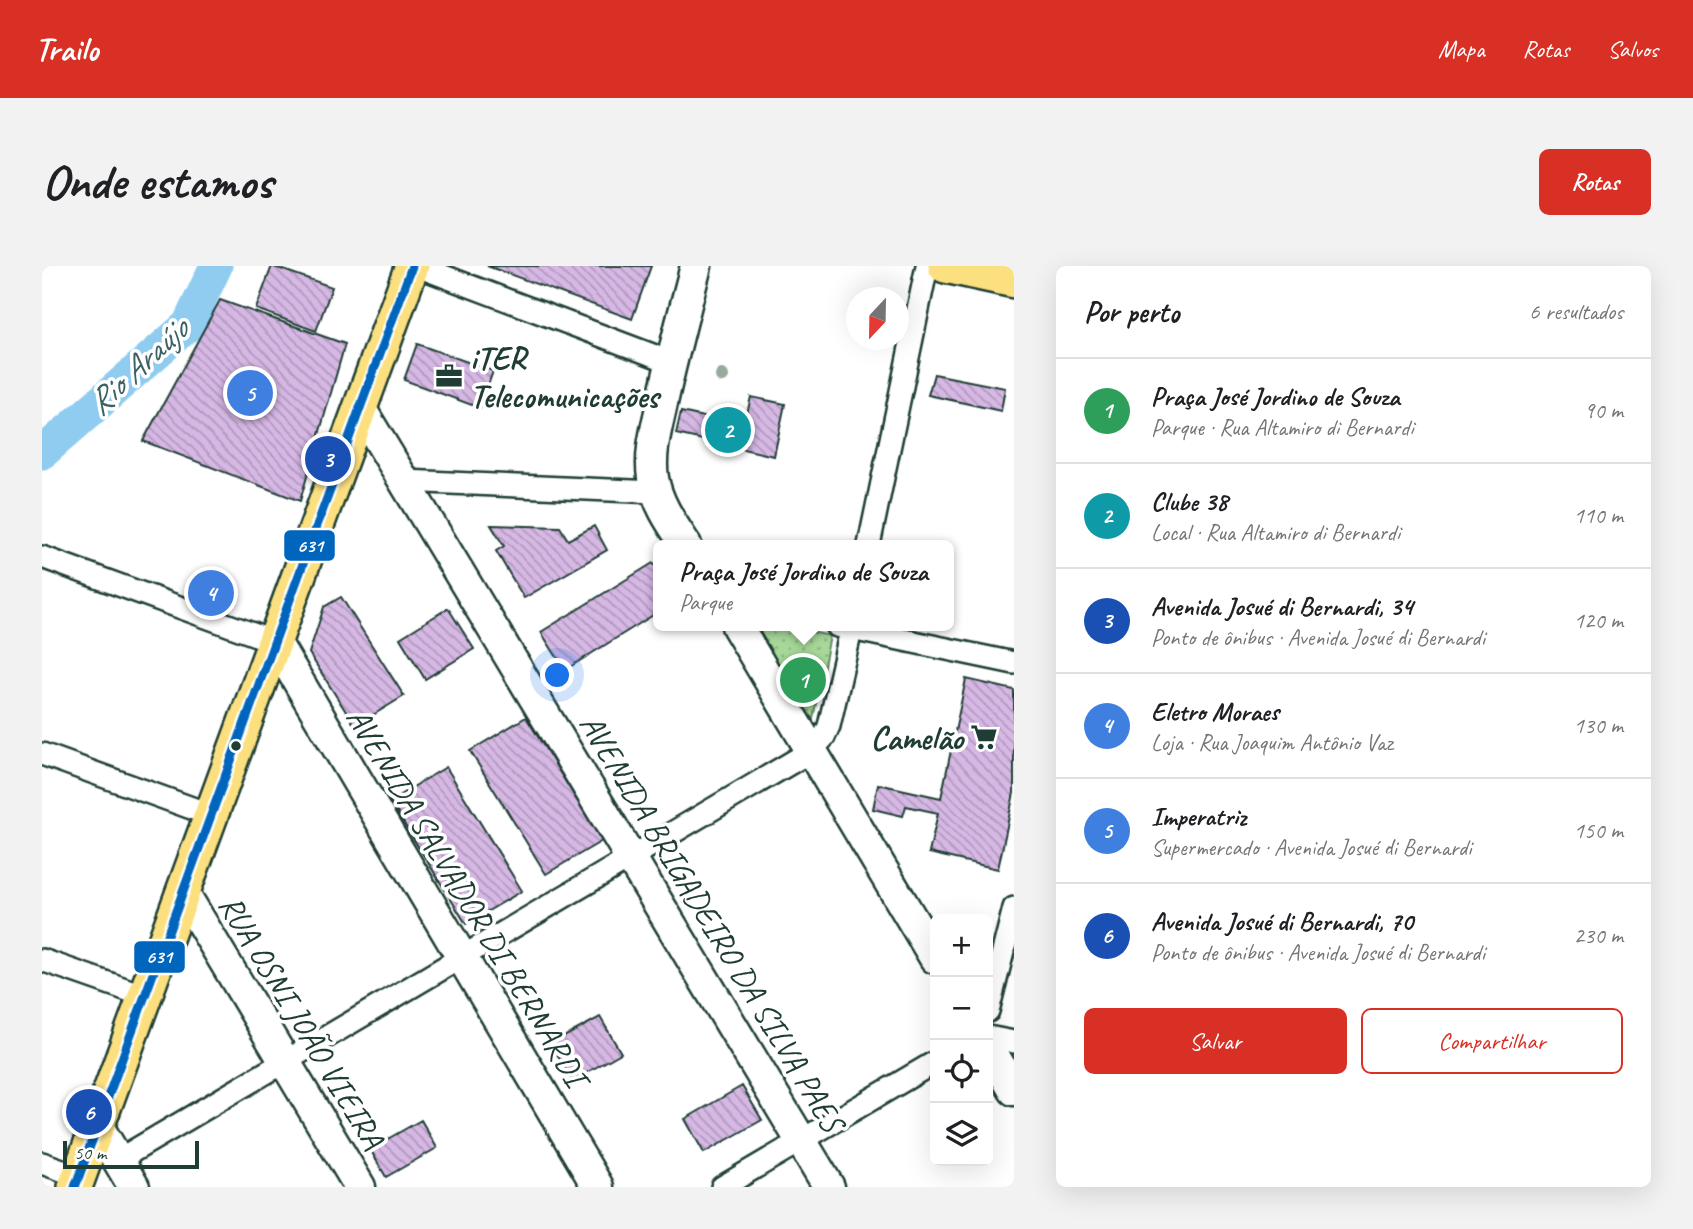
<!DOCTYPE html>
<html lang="pt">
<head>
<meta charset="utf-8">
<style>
	body { margin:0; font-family:Caveat,sans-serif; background:#f2f2f2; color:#202124 }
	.controls { position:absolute; right:21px; bottom:21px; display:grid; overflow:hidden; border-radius:10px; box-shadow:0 7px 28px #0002 }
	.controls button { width:63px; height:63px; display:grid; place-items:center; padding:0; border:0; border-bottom:2px solid #e0e0e0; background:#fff; color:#202124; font:35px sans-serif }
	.compass { position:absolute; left:804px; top:21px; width:63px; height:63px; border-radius:50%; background:#fff; box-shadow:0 7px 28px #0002; rotate:202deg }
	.scale { position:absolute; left:21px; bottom:18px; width:136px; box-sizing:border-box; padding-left:7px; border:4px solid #1f3d34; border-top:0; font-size:19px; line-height:24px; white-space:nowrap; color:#1f3d34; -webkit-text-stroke:5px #fff; paint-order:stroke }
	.you { position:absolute; left:516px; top:410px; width:24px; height:24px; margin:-18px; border:5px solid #fff; border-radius:50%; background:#1a73e8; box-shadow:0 0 0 10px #1a73e833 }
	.badge { display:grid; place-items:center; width:46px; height:46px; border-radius:50%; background:#d93025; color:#fff; font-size:23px; font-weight:700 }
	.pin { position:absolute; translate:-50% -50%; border:4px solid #fff; box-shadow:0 2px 7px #0006 }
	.popup { position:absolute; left:611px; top:274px; width:301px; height:91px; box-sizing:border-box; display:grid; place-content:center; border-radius:10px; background:#fff; filter:drop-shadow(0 2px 5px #0005); font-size:23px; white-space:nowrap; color:#757577 }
	.popup b { font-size:26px; color:#202124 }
	.popup::after { content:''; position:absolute; left:50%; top:100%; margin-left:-14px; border:14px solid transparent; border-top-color:#fff }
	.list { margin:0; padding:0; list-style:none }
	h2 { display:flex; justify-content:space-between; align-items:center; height:91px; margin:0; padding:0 28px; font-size:30px }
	h2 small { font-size:23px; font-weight:400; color:#757577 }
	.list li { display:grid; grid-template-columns:46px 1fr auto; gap:21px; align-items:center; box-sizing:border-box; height:105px; padding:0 28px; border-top:2px solid #e0e0e0 }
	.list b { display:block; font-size:26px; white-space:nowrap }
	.list p { margin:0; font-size:23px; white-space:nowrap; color:#757577 }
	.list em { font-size:23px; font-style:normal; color:#757577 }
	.actions { display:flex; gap:14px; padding:21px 28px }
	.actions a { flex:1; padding:16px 0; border:2px solid #d93025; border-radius:10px; text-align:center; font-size:24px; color:#d93025 }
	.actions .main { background:#d93025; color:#fff }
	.icon { flex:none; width:38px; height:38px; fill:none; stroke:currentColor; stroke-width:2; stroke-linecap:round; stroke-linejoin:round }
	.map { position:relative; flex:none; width:972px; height:921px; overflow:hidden; border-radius:10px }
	header { display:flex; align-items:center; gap:42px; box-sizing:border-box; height:98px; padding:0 35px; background:#d93025; color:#fff }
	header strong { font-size:33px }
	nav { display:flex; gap:38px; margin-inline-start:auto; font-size:24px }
	.intro { display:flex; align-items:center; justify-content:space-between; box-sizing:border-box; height:168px; padding:0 42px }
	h1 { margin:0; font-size:49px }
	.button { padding:18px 32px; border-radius:10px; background:#d93025; color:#fff; font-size:24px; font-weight:700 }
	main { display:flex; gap:42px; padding:0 42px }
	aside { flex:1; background:#fff; border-radius:10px; box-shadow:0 7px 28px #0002 }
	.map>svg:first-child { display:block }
	.park { fill:url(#park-dots); stroke:#638a66; stroke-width:2 }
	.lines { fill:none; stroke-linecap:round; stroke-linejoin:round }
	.river { stroke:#90ccf0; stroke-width:33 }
	.building { fill:url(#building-back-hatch); stroke:#1f3d34; stroke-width:2 }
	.street-casing { stroke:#1f3d34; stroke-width:26 }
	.secondary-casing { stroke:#1f3d34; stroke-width:35 }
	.primary-casing { stroke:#1f3d34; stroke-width:38 }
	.street { stroke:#fff; stroke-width:21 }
	.secondary { stroke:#fff; stroke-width:30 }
	.primary { stroke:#fce080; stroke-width:33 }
	.bus-1-casing { stroke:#fff; stroke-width:14 }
	.bus-1 { stroke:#0065bd; stroke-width:9 }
	.tree { fill:#96aa9d }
	.bus-dot { fill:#1f3d34; stroke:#fff; stroke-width:2.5 }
	.labels { text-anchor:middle; stroke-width:7; stroke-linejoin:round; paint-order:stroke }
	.poi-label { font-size:33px; font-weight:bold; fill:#1f3d34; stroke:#fff; text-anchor:start }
	.street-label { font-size:33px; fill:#1f3d34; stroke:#fff }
	.water-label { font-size:35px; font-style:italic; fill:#3b6163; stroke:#fff }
	.line-badge { stroke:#fff; stroke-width:2.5 }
	.badge-label { font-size:19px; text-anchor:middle; font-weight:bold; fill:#fff }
</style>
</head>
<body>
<header>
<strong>Trailo</strong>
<nav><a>Mapa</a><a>Rotas</a><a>Salvos</a></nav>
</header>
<div class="intro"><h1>Onde estamos</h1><a class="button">Rotas</a></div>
<main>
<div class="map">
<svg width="972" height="921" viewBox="0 0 972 921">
	<defs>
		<pattern id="park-dots" width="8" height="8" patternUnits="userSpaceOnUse" patternTransform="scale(1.75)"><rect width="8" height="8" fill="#a7d899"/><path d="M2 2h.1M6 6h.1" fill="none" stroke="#8fba84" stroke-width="1.8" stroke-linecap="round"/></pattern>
		<pattern id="building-back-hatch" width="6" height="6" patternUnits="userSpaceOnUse" patternTransform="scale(1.75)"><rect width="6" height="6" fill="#d7b8e5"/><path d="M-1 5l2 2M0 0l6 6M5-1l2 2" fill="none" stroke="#ae97ba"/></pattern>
	</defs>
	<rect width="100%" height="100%" fill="#fff"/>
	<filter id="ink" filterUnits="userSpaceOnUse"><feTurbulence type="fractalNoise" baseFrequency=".0143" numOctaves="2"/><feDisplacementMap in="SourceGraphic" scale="14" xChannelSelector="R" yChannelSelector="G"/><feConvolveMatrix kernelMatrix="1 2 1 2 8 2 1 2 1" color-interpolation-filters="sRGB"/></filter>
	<g filter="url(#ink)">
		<path class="park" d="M711,360h30l47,10 -18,87z"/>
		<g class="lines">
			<path class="river" d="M0,187l146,-128 28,-59"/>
		</g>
		<path class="building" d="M230,0l60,21 -16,44 -60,-22z
			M445,0h164l-19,53z
			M178,34l125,44 -45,157 -157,-60z
			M375,78l76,27 -13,37 -76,-28z
			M892,108l71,14 -4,23 -73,-16z
			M709,131l34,7 -11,52 -98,-22 5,-22 63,14z
			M449,259l69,2 8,13 26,-14 13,24 -83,48 -28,-47 8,-5z
			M611,297l5,7v42l-93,58 -24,-38z
			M299,331l63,99 -49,30 -46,-73 15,-46z
			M406,342l26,41 -49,30 -25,-41z
			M924,413l48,11v103l-16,76 -69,-16 9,-40 -32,-7 -3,10 -30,-7 5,-25 63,14z
			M484,451l76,124 -56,33 -76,-123z
			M404,501l76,124 -56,33 -76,-123z
			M558,751l21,36 -49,28 -21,-37z
			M700,820l20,34 -58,33 -19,-34z
			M379,854l16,28 -51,29 -16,-28z"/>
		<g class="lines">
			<defs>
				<path id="street" d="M375,0l254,96
					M362,215l252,11
					M827,279l58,-279
					M0,291l233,85
					M795,360l177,37
					M0,488l169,61
					M0,694l103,36
					M946,745l26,-103
					M946,771l26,5
					M76,894l693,-409 13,-14 5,-11 23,-100
					M0,897l37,13
					M680,921l213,-125"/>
				<path id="secondary" d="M318,142l469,779
					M644,279c-14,-21 -29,-42 -33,-67 -4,-26 4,-51 9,-75 10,-46 22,-91 34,-137
					M695,360l198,332
					M233,376l323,545
					M141,626l177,295
					M946,780l26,44
					M55,859l37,62"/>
				<path id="primary" d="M903,0l69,15
					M33,921l337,-921"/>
			</defs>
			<use href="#street" class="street-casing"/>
			<use href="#secondary" class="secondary-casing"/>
			<use href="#primary" class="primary-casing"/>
			<use href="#street" class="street"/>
			<use href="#secondary" class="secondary"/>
			<use href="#primary" class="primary"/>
			<defs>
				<path id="bus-1" d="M33,921l337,-921"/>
			</defs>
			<use href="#bus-1" class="bus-1-casing"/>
			<use href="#bus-1" class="bus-1"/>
		</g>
		<circle class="tree" cx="680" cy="110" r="7"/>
	</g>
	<defs>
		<symbol id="office-bare" viewBox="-9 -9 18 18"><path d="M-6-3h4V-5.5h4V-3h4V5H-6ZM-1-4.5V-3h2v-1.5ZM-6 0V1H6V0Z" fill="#1f3d34" stroke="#fff" stroke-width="2.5" paint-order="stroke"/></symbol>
		<symbol id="supermarket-bare" viewBox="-9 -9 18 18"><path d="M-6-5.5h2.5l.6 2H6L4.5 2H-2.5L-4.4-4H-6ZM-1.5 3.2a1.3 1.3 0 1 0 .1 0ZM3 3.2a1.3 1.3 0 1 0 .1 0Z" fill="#1f3d34" stroke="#fff" stroke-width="2.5" paint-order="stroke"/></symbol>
	</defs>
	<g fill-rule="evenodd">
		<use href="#office-bare" x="388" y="91" width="38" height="38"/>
		<use href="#supermarket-bare" x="923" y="452" width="38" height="38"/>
	</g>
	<circle class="bus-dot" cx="194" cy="480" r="6"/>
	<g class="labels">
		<g class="poi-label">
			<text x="428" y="103">iTER<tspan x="428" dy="38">Telecomunicações</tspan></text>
			<text x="921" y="483" text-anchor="end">Camelão</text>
		</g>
		<g class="street-label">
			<text transform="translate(426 630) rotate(59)" y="12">AVENIDA SALVADOR DI BERNARDI</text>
			<text transform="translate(671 656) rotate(59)" y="12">AVENIDA BRIGADEIRO DA SILVA PAES</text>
			<text transform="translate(261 755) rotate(59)" y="12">RUA OSNI JOÃO VIEIRA</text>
		</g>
		<g class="water-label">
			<text transform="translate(95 100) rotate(-43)" y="12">Rio Araújo</text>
		</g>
	</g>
	<g class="line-badge">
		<rect x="241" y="263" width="53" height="33" rx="7" fill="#0065bd"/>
		<rect x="91" y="674" width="53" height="34" rx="7" fill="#0065bd"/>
	</g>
	<g class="badge-label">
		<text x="268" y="286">631</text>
		<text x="117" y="697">631</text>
	</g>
</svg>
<div class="controls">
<button>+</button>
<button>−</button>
<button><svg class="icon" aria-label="locate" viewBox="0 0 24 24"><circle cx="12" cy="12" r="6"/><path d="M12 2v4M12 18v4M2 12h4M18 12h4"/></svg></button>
<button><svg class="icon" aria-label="layers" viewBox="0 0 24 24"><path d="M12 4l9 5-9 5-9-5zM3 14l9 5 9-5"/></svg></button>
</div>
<svg class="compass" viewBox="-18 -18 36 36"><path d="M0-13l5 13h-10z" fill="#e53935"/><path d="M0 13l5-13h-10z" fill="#757577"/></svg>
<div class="scale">50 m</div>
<div class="you"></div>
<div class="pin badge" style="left:761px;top:414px;background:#2e9e5b">1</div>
<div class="popup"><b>Praça José Jordino de Souza</b>Parque</div>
<div class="pin badge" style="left:686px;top:164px;background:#0f9aa8">2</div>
<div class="pin badge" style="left:286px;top:193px;background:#1a4fb4">3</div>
<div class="pin badge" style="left:169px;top:327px;background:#3f7fe0">4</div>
<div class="pin badge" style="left:208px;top:127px;background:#3f7fe0">5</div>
<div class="pin badge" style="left:47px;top:846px;background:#1a4fb4">6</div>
</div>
<aside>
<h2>Por perto<small>6 resultados</small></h2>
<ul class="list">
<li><span class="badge" style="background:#2e9e5b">1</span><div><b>Praça José Jordino de Souza</b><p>Parque · Rua Altamiro di Bernardi</p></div><em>90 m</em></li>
<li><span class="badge" style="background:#0f9aa8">2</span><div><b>Clube 38</b><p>Local · Rua Altamiro di Bernardi</p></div><em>110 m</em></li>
<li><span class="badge" style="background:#1a4fb4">3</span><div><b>Avenida Josué di Bernardi, 34</b><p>Ponto de ônibus · Avenida Josué di Bernardi</p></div><em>120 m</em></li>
<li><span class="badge" style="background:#3f7fe0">4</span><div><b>Eletro Moraes</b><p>Loja · Rua Joaquim Antônio Vaz</p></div><em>130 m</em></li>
<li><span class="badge" style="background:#3f7fe0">5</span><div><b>Imperatriz</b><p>Supermercado · Avenida Josué di Bernardi</p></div><em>150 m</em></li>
<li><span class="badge" style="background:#1a4fb4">6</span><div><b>Avenida Josué di Bernardi, 70</b><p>Ponto de ônibus · Avenida Josué di Bernardi</p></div><em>230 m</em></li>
</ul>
<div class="actions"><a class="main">Salvar</a><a>Compartilhar</a></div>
</aside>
</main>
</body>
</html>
